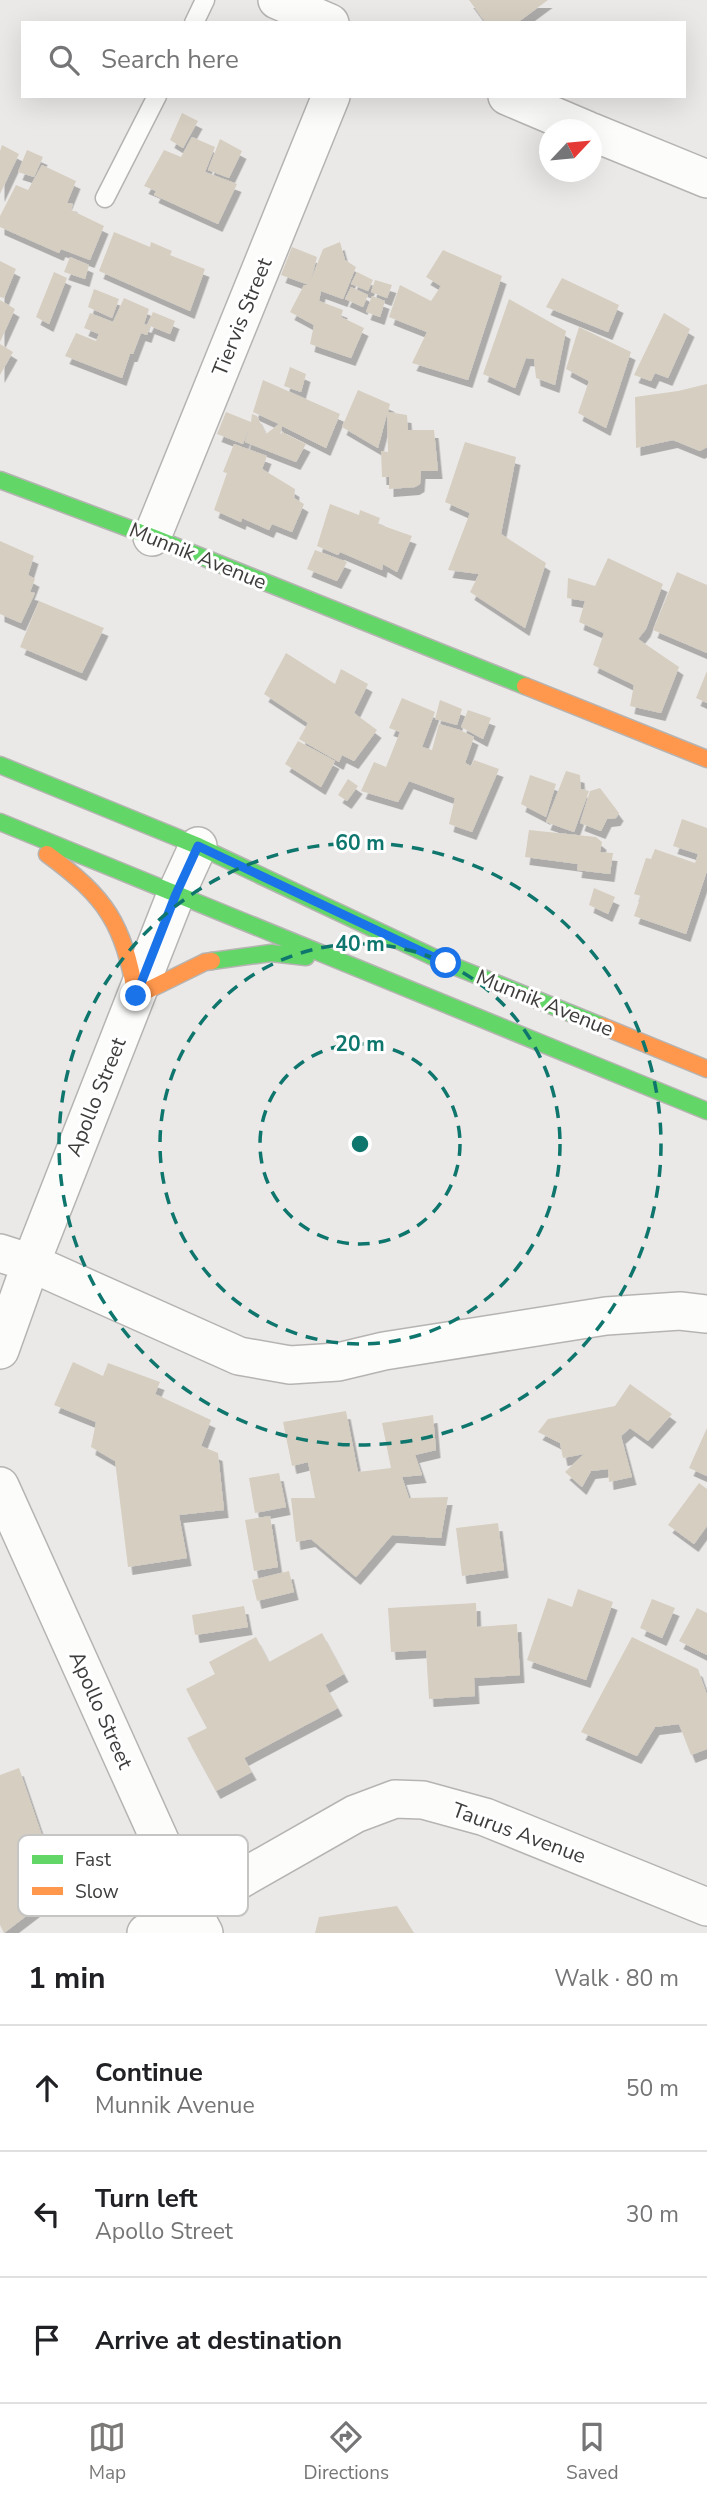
<!DOCTYPE html>
<html lang="en">
<head>
<meta charset="utf-8">
<style>
	body { margin:0; font-family:"Nunito Sans",sans-serif; background:#f2f2f2; color:#202124 }
	.compass { position:absolute; left:539px; top:119px; width:63px; height:63px; border-radius:50%; background:#fff; box-shadow:0 7px 28px #0002; rotate:64deg }
	.stop { position:absolute; width:21px; height:21px; margin:-16px; border:5px solid #1a73e8; border-radius:50%; background:#fff }
	.stop.end { background:#1a73e8; border-color:#fff; box-shadow:0 2px 7px #0008 }
	.list { margin:0; padding:0; list-style:none }
	h2 { display:flex; justify-content:space-between; align-items:center; height:91px; margin:0; padding:0 28px; font-size:30px }
	h2 small { font-size:23px; font-weight:400; color:#757577 }
	.list li { display:grid; grid-template-columns:46px 1fr auto; gap:21px; align-items:center; box-sizing:border-box; height:126px; padding:0 28px; border-top:2px solid #e0e0e0 }
	.list b { display:block; font-size:26px; white-space:nowrap }
	.list p { margin:0; font-size:23px; white-space:nowrap; color:#757577 }
	.list em { font-size:23px; font-style:normal; color:#757577 }
	.icon { flex:none; width:38px; height:38px; fill:none; stroke:currentColor; stroke-width:2; stroke-linecap:round; stroke-linejoin:round }
	.map { position:relative; flex:none; width:707px; height:1933px; overflow:hidden }
	.search { position:absolute; background:#fff; box-shadow:0 7px 28px #0002; left:21px; right:21px; top:21px; height:77px; display:flex; align-items:center; gap:18px; box-sizing:border-box; padding:0 24px; border-radius:0px; color:#757577; font-size:26px }
	.sheet { height:469px; background:#fff }
	nav { display:flex; justify-content:space-around; align-items:center; box-sizing:border-box; height:98px; border-top:2px solid #e0e0e0; background:#fff; font-size:19px; color:#757577 }
	nav a { display:grid; justify-items:center; gap:4px }
	nav .on { color:#7b7977 }
	.map>svg:first-child { display:block }
	.building { fill:#d5cec1; filter:url(#shadow) }
	.lines { fill:none; stroke-linecap:round; stroke-linejoin:round }
	.lane-casing { stroke:#b6b4b2; stroke-width:21 }
	.street-casing { stroke:#b6b4b2; stroke-width:40 }
	.fast-casing { stroke:#b6b4b2; stroke-width:19 }
	.slow-casing { stroke:#b6b4b2; stroke-width:19 }
	.lane { stroke:#fcfcfb; stroke-width:18 }
	.street { stroke:#fcfcfb; stroke-width:37 }
	.fast { stroke:#63d668; stroke-width:16 }
	.slow { stroke:#ff974d; stroke-width:16 }
	.route { stroke:#1a73e8; stroke-width:9 }
	.ring { fill:none; stroke:#0f766e; stroke-width:3.5; stroke-dasharray:12 9 }
	.labels { text-anchor:middle; stroke-width:6; stroke-linejoin:round; paint-order:stroke }
	.street-label { font-size:21px; fill:#3e3d3b; stroke:#fff }
	.key { fill:#fff; stroke:#c5c5c4; stroke-width:2 }
	.key-label { font-size:19px; fill:#3e3d3b }
	.centre { fill:#0f766e; stroke:#fff; stroke-width:3.5 }
	.ring-label { font-size:21px; text-anchor:middle; font-weight:bold; fill:#0f766e; stroke:#fff; stroke-width:6; stroke-linejoin:round; paint-order:stroke }
</style>
</head>
<body>
<div class="map">
<svg width="707" height="1933" viewBox="0 0 707 1933">
	<defs>
		<filter id="shadow"><feDropShadow dx="4.5" dy="8" stdDeviation="0" flood-color="#0004"/></filter>
	</defs>
	<rect width="100%" height="100%" fill="#ebe9e7"/>
	<path class="building" d="M469,0h79l-31,23h-31z
		M182,113l16,8 -15,27 -13,-8z
		M192,137l23,10 -10,25 32,12 -19,40 -64,-29 2,-4 -12,-5 20,-36 17,7z
		M220,139l22,12 -13,27 -21,-8z
		M2,145l17,9 -19,40v-43z
		M27,150l16,7 -9,20 -16,-5z
		M42,165l34,16 -9,22 6,1 -2,6 33,16 -14,34 -29,-11 -2,4 -59,-26v-11l16,-31 12,5z
		M114,232l36,15 1,-5 21,9 -2,4 35,14 -15,42 -91,-40z
		M340,242l5,18 11,7 -13,32 -22,-8 -2,10 24,9 -2,7 23,11 -13,30 -41,-14 4,-19 -24,-13 14,-27h5l-28,-10 11,-28 25,10 -6,23 12,-31z
		M443,250l59,26 -34,104 -56,-17 15,-31 -38,-15 11,-32 31,16 10,-15 -15,-9z
		M70,257l19,8 -4,14 -21,-7z
		M0,261l16,8 -12,29 -4,-1z
		M54,272l13,6 -18,46 -13,-7z
		M357,272l16,8 -5,11 -17,-7z
		M562,278l57,27 -11,27 -62,-25z
		M375,280l17,5 -5,13 -16,-6z
		M351,287l17,8 -5,12 -18,-8z
		M94,289l25,10 -7,19 -24,-11z
		M372,296l13,5 -5,16 -14,-5z
		M124,298l25,11 -5,15 3,1 6,-13 22,9 -5,13 -20,-8 -3,9 -6,-2 -8,21h-3l-8,24 -57,-22 11,-23 20,8 3,-7 -15,-6 6,-15 23,9z
		M509,299l57,32 -11,54 -19,-7 -2,-19 -8,-1 -11,30 -32,-14z
		M0,300l15,9 -15,33z
		M664,313l26,16 -22,49 -13,-5 -4,8 -17,-6z
		M579,327l52,25 -25,76 -28,-15 11,-32 -23,-12z
		M0,344l13,8 -13,23z
		M290,367l16,7 -5,18 -17,-6z
		M263,380l77,34 -14,34 -44,-22 -2,10 2,-4 24,12 -10,18 -51,-20 4,-14 -6,16 -26,-10 9,-22 25,10 1,-8 5,2 9,18 13,-10 -26,-12z
		M707,384v63l-7,4 -27,-11 -37,8 -1,-51 43,-6z
		M358,390l32,14 -2,8 19,3 1,15h26l4,41h-17l-1,13 -5,3 -26,2v-12h-7l-1,-26 7,1 -1,-38 -9,34 -36,-21z
		M465,442l51,15 -15,77 45,29 -21,65 -55,-36 9,-18 -31,-4 22,-57 -25,-11z
		M234,444l33,12 -5,13 33,20 -1,9 10,6 -12,28 -20,-8 -3,6 -27,-12 -1,4 -27,-12 13,-37 -4,-1z
		M330,504l29,11 1,-5 20,8 -2,6 34,12 -15,36 -14,-8 -1,6 -42,-18 -2,3 -21,-9z
		M0,541l34,15 -6,19 7,4 -5,13 5,1 -14,30 -21,-9z
		M315,550l32,12 -10,19 -30,-12z
		M608,558l55,26 -17,45 -8,10 41,28 -18,46 -31,-7 4,-21 -41,-20 11,-32 -25,-11 6,-21 -18,-3 1,-20 27,8z
		M677,572l30,13v68l-54,-23z
		M39,601l65,27 -22,45 -62,-26z
		M286,653l49,31 6,-15 27,15 -14,29 23,17 -23,31 -12,-6 -3,7 -40,-23 9,-16 -44,-29z
		M707,671v32l-11,-5z
		M402,698l33,14 -13,35 10,3 7,-26 21,6 14,7 -9,26 6,3 3,-6 25,9 -27,63 -23,-8 6,-26 -46,-17 -11,21 -37,-11 13,-29 12,5 14,-35 -11,-4z
		M440,700l22,9 -5,16 -22,-6z
		M468,710l23,8 -8,21 -22,-12z
		M298,741l37,20 -14,26 -36,-23z
		M566,771l14,4 1,14 8,2 -15,41 -28,-10z
		M530,775l26,9 -10,33 -25,-13z
		M348,779l10,7 -11,15 -9,-6z
		M600,788l19,25 -3,5 -9,1 -6,12 -21,-8 10,-32z
		M682,819l25,9v43l-21,63 -52,-18 7,-20 -7,-2 12,-36 5,1 4,-10 40,14 3,-9 -25,-8z
		M529,830l67,7 6,5 -2,10 13,1 -3,21 -33,-4 1,-6 -53,-7z
		M594,888l21,9 -7,17 -19,-9z
		M73,1362l30,14 5,-13 52,19 -5,12 56,26 -10,26 17,7 6,57 -45,5 8,43 -59,9 -13,-106 -24,-14 5,-25 -42,-17z
		M630,1384l42,30 -24,27 -18,-13 -9,8 11,41 -23,5 -1,-13 -17,2 -9,16 -17,-15 19,-18 -21,4 -3,-15 -22,-11 10,-13 67,-13z
		M346,1411l12,61 33,-4 -9,-45 51,-8 3,35 -21,5 7,20 -20,2 7,21 39,-1 -7,41 -49,-3 -36,42 -45,-38 -15,3 -5,-44h24l-7,-36 -16,4 -9,-44z
		M707,1428v48l-18,-8z
		M279,1473l7,34 -31,6 -6,-35z
		M699,1483l8,6v37l-13,18 -26,-19z
		M270,1516l8,51 -24,4 -9,-51z
		M498,1523l6,47 -42,6 -6,-48z
		M289,1571l5,21 -37,9 -5,-21z
		M578,1589l35,13 -27,78 -59,-20 21,-62 24,9z
		M652,1599l23,9 -13,30 -22,-10z
		M476,1603l1,24 40,-3 3,51 -46,3 1,18 -46,3 -3,-49 -35,2 -3,-44z
		M244,1606l4,21 -53,8 -3,-20z
		M697,1608l10,5v42l-28,-14z
		M322,1633l22,41 -19,11 13,23 -94,50 8,14 -36,19 -29,-53 20,-10 -21,-39 29,-15 -6,-12 47,-25 13,25z
		M632,1637l66,32 9,26v54l-16,6 -12,-31 -24,3 -18,29 -56,-24z
		M19,1768l31,91 30,16 -76,58 -4,-8v-150z
		M397,1906l17,27h-99l4,-16z"/>
	<g class="lines">
		<defs>
			<path id="lane" d="M194,23l11,-23
				M105,198l52,-102"/>
			<path id="street" d="M277,0l53,23
				M507,96l80,34
				M592,132l115,47
				M152,537l179,-441
				M0,1253l31,10 208,93 51,9 48,-3 46,-11 222,-35 74,-5 27,3
				M0,1350l31,-87 145,-369 22,-48
				M0,1486l190,421 14,26
				M146,1933l209,-119 40,-15 28,1 62,17 222,90"/>
			<path id="fast" d="M0,480l152,57 373,149
				M0,765l198,81 248,117 156,63
				M0,822l707,289
				M212,961l59,-8 35,4"/>
			<path id="slow" d="M525,686l182,73
				M47,854c60,44 76,69 89,142l69,-34 7,-1
				M602,1026l105,43"/>
		</defs>
		<use href="#lane" class="lane-casing"/>
		<use href="#street" class="street-casing"/>
		<use href="#fast" class="fast-casing"/>
		<use href="#slow" class="slow-casing"/>
		<use href="#lane" class="lane"/>
		<use href="#street" class="street"/>
		<use href="#fast" class="fast"/>
		<use href="#slow" class="slow"/>
	</g>
	<g class="lines">
		<path class="route" d="M136,996l40,-102 22,-48 248,117"/>
	</g>
	<g class="ring">
		<circle cx="360" cy="1144" r="100"/>
		<circle cx="360" cy="1144" r="200"/>
		<circle cx="360" cy="1144" r="301"/>
	</g>
	<g class="labels">
		<g class="street-label">
			<text transform="translate(242 317) rotate(-68)" y="7">Tiervis Street</text>
			<text transform="translate(198 556) rotate(22)" y="7">Munnik Avenue</text>
			<text transform="translate(545 1003) rotate(22)" y="7">Munnik Avenue</text>
			<text transform="translate(96 1097) rotate(-68)" y="7">Apollo Street</text>
			<text transform="translate(101 1710) rotate(66)" y="7">Apollo Street</text>
			<text transform="translate(519 1833) rotate(20)" y="7">Taurus Avenue</text>
		</g>
	</g>
	<rect x="18" y="1835" width="230" height="81" rx="10" class="key"/>
	<rect x="32" y="1855" width="31" height="9" fill="#63d668"/>
	<rect x="32" y="1887" width="31" height="8" fill="#ff974d"/>
	<g class="key-label">
		<text x="75" y="1866">Fast</text>
		<text x="75" y="1898">Slow</text>
	</g>
	<circle cx="360" cy="1144" r="10" class="centre"/>
	<g class="ring-label">
		<text x="360" y="850">60 m</text>
		<text x="360" y="951">40 m</text>
		<text x="360" y="1051">20 m</text>
	</g>
</svg>
<svg class="compass" viewBox="-18 -18 36 36"><path d="M0-13l5 13h-10z" fill="#e53935"/><path d="M0 13l5-13h-10z" fill="#757577"/></svg>
<div class="stop" style="left:446px;top:963px"></div>
<div class="stop end" style="left:136px;top:996px"></div>
<div class="search"><svg class="icon" aria-label="search" viewBox="0 0 24 24"><circle cx="10" cy="10" r="6"/><path d="M15 15l6 6"/></svg>Search here</div>
</div>
<section class="sheet">
<h2>1 min<small>Walk · 80 m</small></h2>
<ul class="list">
<li><svg class="icon" aria-label="ahead" viewBox="0 0 24 24"><path d="M12 20V5M6 11l6-6 6 6"/></svg><div><b>Continue</b><p>Munnik Avenue</p></div><em>50 m</em></li>
<li><svg class="icon" aria-label="left" viewBox="0 0 24 24"><path d="M17 20v-9H6M10 6l-5 5 5 5"/></svg><div><b>Turn left</b><p>Apollo Street</p></div><em>30 m</em></li>
<li><svg class="icon" aria-label="arrive" viewBox="0 0 24 24"><path d="M6 21V4h12l-3 4 3 4H6"/></svg><div><b>Arrive at destination</b></div></li>
</ul>
</section>
<nav>
<a class="on"><svg class="icon" aria-label="map" viewBox="0 0 24 24"><path d="M3 6l6-2 6 2 6-2v14l-6 2-6-2-6 2zM9 4v14M15 6v14"/></svg>Map</a>
<a><svg class="icon" aria-label="directions" viewBox="0 0 24 24"><path d="M12 3l9 9-9 9-9-9zM9 14v-3h6M13 9l2 2-2 2"/></svg>Directions</a>
<a><svg class="icon" aria-label="saved" viewBox="0 0 24 24"><path d="M7 4h10v16l-5-4-5 4z"/></svg>Saved</a>
</nav>
</body>
</html>
